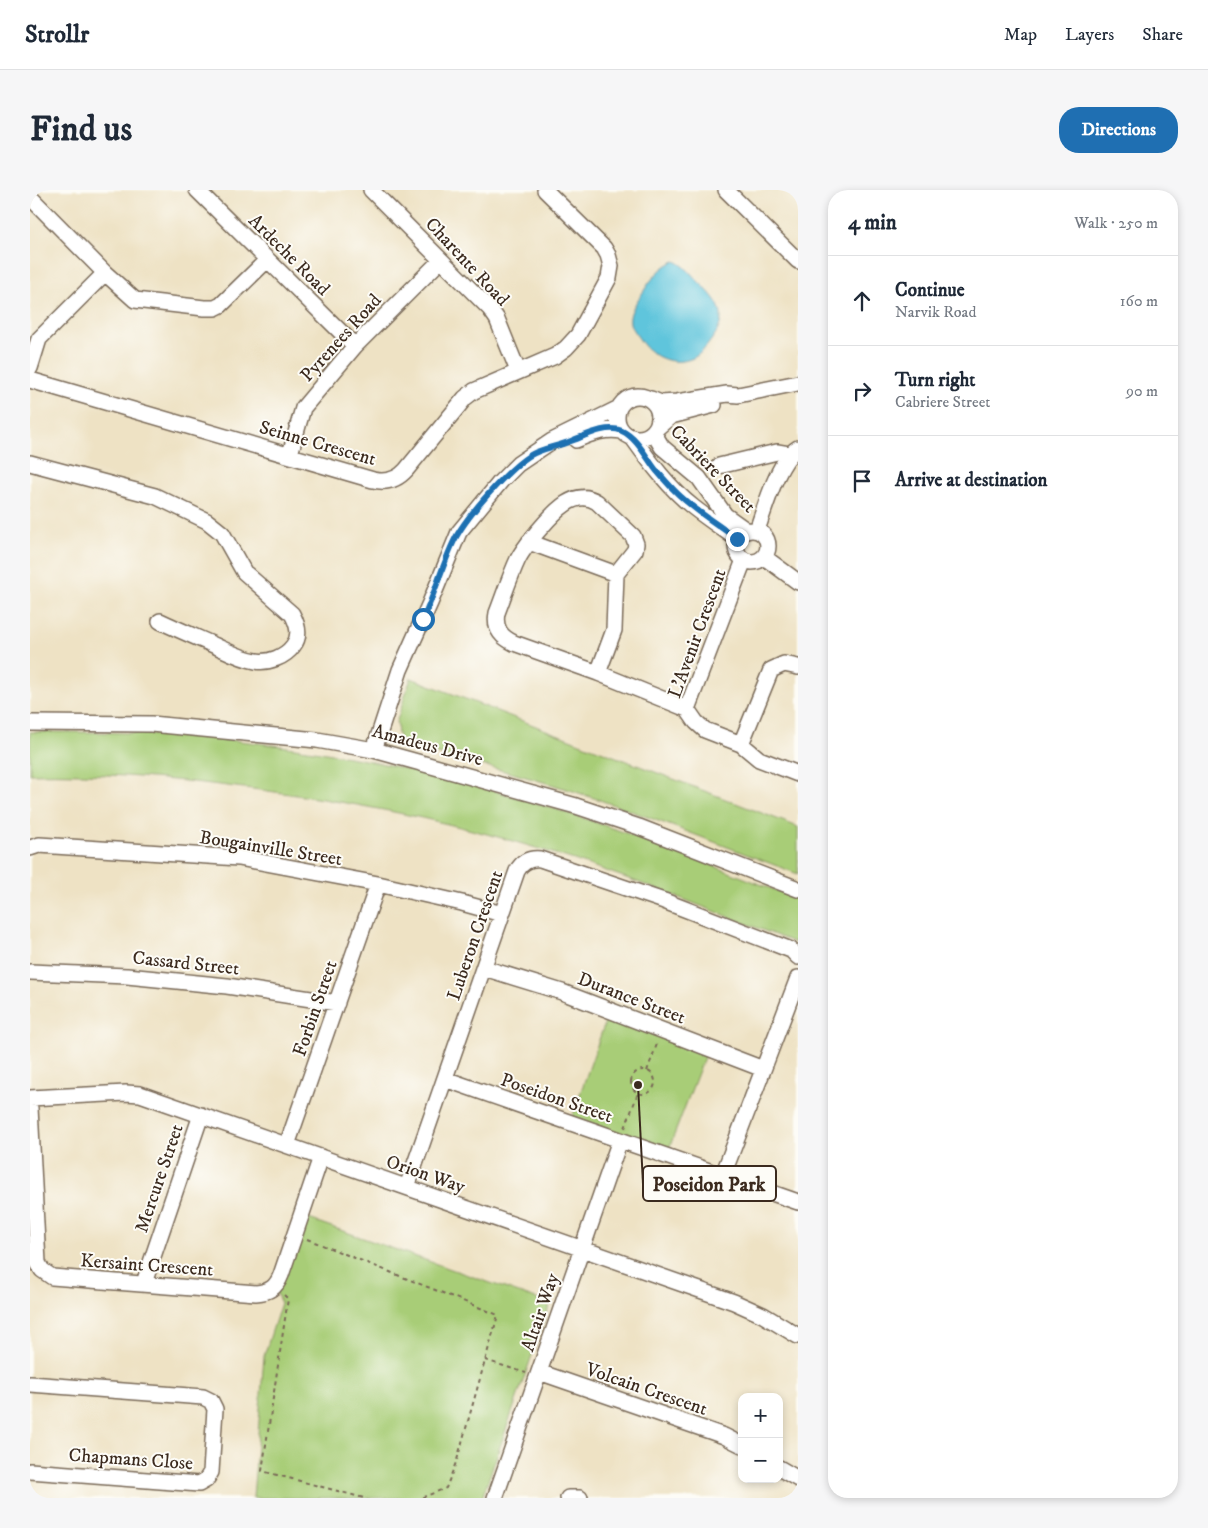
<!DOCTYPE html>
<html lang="en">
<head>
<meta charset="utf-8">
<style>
	body { margin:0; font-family:"IM FELL DW Pica",serif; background:#f6f6f7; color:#1f2937 }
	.controls { position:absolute; right:15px; bottom:15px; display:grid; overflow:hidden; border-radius:10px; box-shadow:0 2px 8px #0003 }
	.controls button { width:45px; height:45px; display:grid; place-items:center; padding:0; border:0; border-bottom:1px solid #e0e1e3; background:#fff; color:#1f2937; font:25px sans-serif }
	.stop { position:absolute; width:15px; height:15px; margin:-11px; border:4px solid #1f6fb2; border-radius:50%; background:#fff }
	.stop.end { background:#1f6fb2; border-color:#fff; box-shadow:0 1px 5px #0008 }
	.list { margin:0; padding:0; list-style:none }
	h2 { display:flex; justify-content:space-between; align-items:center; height:65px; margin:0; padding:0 20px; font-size:21px }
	h2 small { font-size:16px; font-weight:400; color:#747a83 }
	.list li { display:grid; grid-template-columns:32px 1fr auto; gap:15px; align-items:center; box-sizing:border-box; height:90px; padding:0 20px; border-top:1px solid #e0e1e3 }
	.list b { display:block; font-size:19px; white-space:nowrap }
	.list p { margin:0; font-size:16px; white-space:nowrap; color:#747a83 }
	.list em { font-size:16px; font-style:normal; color:#747a83 }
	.icon { flex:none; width:28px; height:28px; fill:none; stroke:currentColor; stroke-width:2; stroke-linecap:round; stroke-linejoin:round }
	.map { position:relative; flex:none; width:768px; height:1308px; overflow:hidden; border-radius:20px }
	header { display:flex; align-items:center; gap:30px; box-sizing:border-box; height:70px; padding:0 25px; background:#fff; border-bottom:1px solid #e0e1e3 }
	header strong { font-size:24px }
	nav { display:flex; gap:28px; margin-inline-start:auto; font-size:18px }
	.intro { display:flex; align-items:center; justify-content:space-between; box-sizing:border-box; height:120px; padding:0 30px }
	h1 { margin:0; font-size:35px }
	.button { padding:12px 22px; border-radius:20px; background:#1f6fb2; color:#fff; font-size:18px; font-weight:700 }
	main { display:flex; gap:30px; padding:0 30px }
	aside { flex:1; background:#fff; border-radius:20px; box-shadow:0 2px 8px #0003 }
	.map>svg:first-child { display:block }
	.green { fill:#a8cd77; stroke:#727c4a }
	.water { fill:#5fc5dc; stroke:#4d787d }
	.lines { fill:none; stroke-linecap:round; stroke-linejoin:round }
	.minor-casing { stroke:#7a6a58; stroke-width:18 }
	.path { stroke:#7a6a58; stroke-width:2; stroke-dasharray:4 4; stroke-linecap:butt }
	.minor { stroke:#fff; stroke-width:15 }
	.route { stroke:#1f6fb2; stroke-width:6 }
	.labels { text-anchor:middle; stroke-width:4; stroke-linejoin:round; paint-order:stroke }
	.street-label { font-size:19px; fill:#3b2a1e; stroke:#fdfcf7 }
	.leader { fill:none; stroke:#3b2a1e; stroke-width:2 }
	.callout-dot { fill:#3b2a1e; stroke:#fdfcf7; stroke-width:2 }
	.callout { fill:#fdfcf7; stroke:#3b2a1e; stroke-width:2 }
	.callout-label { font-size:20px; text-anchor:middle; font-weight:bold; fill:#3b2a1e }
</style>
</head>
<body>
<header>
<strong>Strollr</strong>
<nav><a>Map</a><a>Layers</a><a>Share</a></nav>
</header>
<div class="intro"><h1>Find us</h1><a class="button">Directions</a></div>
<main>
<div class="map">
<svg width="768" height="1308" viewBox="0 0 768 1308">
	<rect width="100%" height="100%" fill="#fdfcf7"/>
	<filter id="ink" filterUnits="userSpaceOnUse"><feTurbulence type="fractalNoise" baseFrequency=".02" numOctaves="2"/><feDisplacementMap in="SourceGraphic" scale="10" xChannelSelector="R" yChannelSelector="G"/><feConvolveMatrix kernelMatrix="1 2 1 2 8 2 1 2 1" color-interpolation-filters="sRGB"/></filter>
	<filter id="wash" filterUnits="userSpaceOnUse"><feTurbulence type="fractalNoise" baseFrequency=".0096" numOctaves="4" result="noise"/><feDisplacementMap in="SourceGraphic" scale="20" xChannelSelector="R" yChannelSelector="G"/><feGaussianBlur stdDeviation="1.12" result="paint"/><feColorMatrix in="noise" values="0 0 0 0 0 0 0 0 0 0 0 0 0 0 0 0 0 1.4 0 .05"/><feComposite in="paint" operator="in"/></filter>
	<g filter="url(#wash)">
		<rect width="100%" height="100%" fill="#eee2c4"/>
		<path class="green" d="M381,488l387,149v47c-74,-28 -149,-58 -225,-83 -54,-17 -109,-31 -165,-44 -8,-5 -12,-12 -10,-22l-2,-2z
			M0,542c60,0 119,0 179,6 116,10 232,35 343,70 83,26 164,59 246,91v45c-102,-40 -205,-82 -311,-110 -85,-23 -172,-38 -259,-48 -65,-8 -132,-14 -198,-12z
			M578,824l98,38 -38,99 -96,-34z
			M276,1028l244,86 -68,194h-229l11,-142 17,-53 -5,-10z"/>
		<path class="water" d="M645,71c10,4 16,13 23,20 19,19 33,33 14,58 -5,7 -11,15 -19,19 -19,9 -42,-1 -53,-18 -3,-5 -9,-11 -10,-17 -2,-12 9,-24 15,-34 7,-11 18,-24 30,-28z"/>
	</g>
	<g filter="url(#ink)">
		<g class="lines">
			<defs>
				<path id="minor" d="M167,0l158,156
					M341,0l119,119 7,10 21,52
					M696,0l72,71
					M0,7l75,76 30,27 69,8h11l6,-3 46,-45
					M0,178l9,-29 66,-66
					M0,190l343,100c13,3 24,0 33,-10l59,-72 9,-7 81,-35 11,-8 12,-13 31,-57 2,-12 -3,-11 -4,-7 -59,-58
					M587 227a21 21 0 1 1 42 0a21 21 0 1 1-42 0Z
					M621,209l10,4 16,-1 50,-8 11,1 60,-12
					M627,238l14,-12 43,-11
					M623,242l9,15 37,31 26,37 21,15
					M602,247c18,25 37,51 61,70 14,11 29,21 44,32
					M546,250c16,-7 29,-12 46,-9
					M260,264l13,-46 52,-62 86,-86
					M0,273l125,33 52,25 15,12 22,39 48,42c6,11 9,22 1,32 -8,11 -24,17 -37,15 -14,-2 -27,-9 -40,-15 -18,-8 -37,-16 -56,-25
					M689,276l58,-14 12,2
					M706 356a16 16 0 1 1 32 0a16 16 0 1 1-32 0Z
					M727,340c8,-22 21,-70 41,-82
					M499,352l87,32
					M734,367l34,25
					M714,370l-57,149 9,13 9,8 36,14 18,15 39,15
					M568,483l16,-43 2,-56 19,-24 1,-6 -3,-8 -36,-34c-23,-15 -45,13 -59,29 -7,9 -15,18 -20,28 -8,17 -14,36 -21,54 -3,15 4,24 17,30l84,30 89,36
					M0,533l121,1 166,16 57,10 202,56 63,21 159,62
					M711,554l30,-74 13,-6 14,3
					M344,560l26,-80 30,-67 29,-71 42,-51 17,-17 34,-23 67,-33
					M0,658l9,-3 200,13 139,26 84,19 40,11
					M454,778l78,24 201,77
					M0,782l97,4 100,10 110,17
					M415,889l353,123
					M0,908l96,-5 14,1 594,208 29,13 35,21
					M0,918l8,155 4,7 10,7 204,16c13,-1 20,-5 25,-18l40,-118
					M257,955l91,-261
					M693,985l75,-197
					M377,997l110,-316c5,-9 13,-13 23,-12l124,42 127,49 7,7
					M114,1093l57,-168
					M509,1182l185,64 18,9
					M0,1194l173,13 8,4 4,8 -4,63 -5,8 -7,4 -169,-13
					M749,1278l19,11
					M465,1308l125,-358
					M538,1308h12"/>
			</defs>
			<use href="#minor" class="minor-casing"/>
			<path class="path" d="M601 892a12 12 0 1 1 24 0a12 12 0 1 1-24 0Z
				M617,881l10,-27
				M595,938l13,-35
				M277,1049l191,76 -41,145 -11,28 -25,10
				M254,1105l4,4 -26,172 102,27
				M455,1170l41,13"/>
			<use href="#minor" class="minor"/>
		</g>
	</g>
	<g class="lines" filter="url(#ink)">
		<path class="route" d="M393,429c12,-26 19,-53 31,-78 11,-23 53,-71 75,-85 12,-8 28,-9 42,-15 14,-5 36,-17 51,-10 15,7 24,26 34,39 6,7 12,14 18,20 18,19 42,33 63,49"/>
	</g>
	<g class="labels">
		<g class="street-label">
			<text transform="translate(260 64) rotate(45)" y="7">Ardeche Road</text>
			<text transform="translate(438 71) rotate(47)" y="7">Charente Road</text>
			<text transform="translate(310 147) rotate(-48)" y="7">Pyrenees Road</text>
			<text transform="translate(288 252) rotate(16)" y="7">Seinne Crescent</text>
			<text transform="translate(684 278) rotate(46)" y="7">Cabriere Street</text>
			<text transform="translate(666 443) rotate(-70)" y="7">L'Avenir Crescent</text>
			<text transform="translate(398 554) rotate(15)" y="7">Amadeus Drive</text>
			<text transform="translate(241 657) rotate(9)" y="7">Bougainville Street</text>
			<text transform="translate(444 745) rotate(-71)" y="7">Luberon Crescent</text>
			<text transform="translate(156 772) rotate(6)" y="7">Cassard Street</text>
			<text transform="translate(602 807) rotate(21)" y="7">Durance Street</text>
			<text transform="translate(284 818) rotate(-71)" y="7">Forbin Street</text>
			<text transform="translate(527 907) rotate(19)" y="7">Poseidon Street</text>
			<text transform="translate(396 983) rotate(19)" y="7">Orion Way</text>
			<text transform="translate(128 988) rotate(-71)" y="7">Mercure Street</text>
			<text transform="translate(117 1074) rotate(4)" y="7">Kersaint Crescent</text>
			<text transform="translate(509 1122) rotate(-71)" y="7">Altair Way</text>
			<text transform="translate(617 1198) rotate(19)" y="7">Volcain Crescent</text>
			<text transform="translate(101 1268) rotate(4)" y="7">Chapmans Close</text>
		</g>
	</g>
	<path class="leader" d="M608 895L613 994"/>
	<circle class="callout-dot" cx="608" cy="895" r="5"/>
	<rect class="callout" x="613" y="976" width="133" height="35" rx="5"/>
	<g class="callout-label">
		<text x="679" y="1001">Poseidon Park</text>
	</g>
</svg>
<div class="controls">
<button>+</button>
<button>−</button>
</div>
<div class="stop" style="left:393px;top:429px"></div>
<div class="stop end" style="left:707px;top:349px"></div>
</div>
<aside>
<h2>4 min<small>Walk · 250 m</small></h2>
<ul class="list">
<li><svg class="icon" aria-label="ahead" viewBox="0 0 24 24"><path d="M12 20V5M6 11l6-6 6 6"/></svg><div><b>Continue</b><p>Narvik Road</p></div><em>160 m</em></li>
<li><svg class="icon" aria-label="right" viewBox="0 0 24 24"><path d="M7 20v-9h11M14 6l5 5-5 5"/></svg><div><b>Turn right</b><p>Cabriere Street</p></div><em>90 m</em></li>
<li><svg class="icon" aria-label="arrive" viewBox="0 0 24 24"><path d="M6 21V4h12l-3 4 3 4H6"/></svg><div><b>Arrive at destination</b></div></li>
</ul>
</aside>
</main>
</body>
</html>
